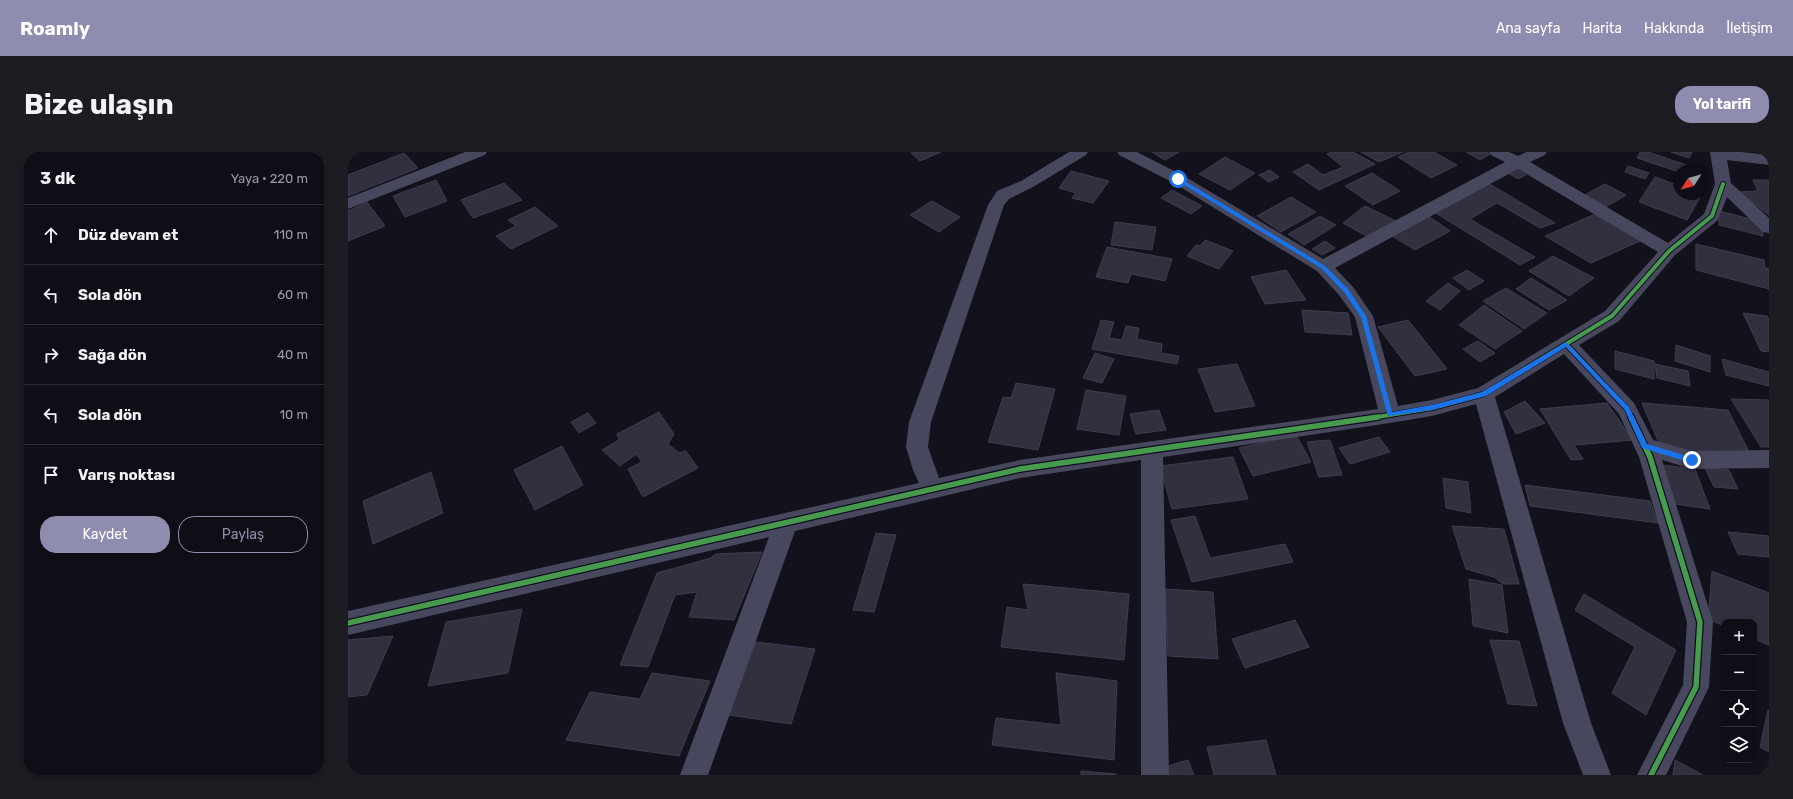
<!DOCTYPE html>
<html lang="tr">
<head>
<meta charset="utf-8">
<style>
	body { margin:0; font-family:Rubik,sans-serif; background:#1c1c23; color:#f1f3f6 }
	.controls { position:absolute; right:12px; bottom:12px; display:grid; overflow:hidden; border-radius:8px; box-shadow:0 2px 6px #0003 }
	.controls button { width:36px; height:36px; display:grid; place-items:center; padding:0; border:0; border-bottom:1px solid #2e2e35; background:#0e0e16; color:#f1f3f6; font:20px sans-serif }
	.compass { position:absolute; left:1325px; top:12px; width:36px; height:36px; border-radius:50%; background:#0e0e16; box-shadow:0 2px 6px #0003; rotate:234deg }
	.stop { position:absolute; width:12px; height:12px; margin:-9px; border:3px solid #1a73e8; border-radius:50%; background:#fff }
	.stop.end { background:#1a73e8; border-color:#fff; box-shadow:0 1px 4px #0008 }
	.list { margin:0; padding:0; list-style:none }
	h2 { display:flex; justify-content:space-between; align-items:center; height:52px; margin:0; padding:0 16px; font-size:17px }
	h2 small { font-size:13px; font-weight:400; color:#9b9ca1 }
	.list li { display:grid; grid-template-columns:26px 1fr auto; gap:12px; align-items:center; box-sizing:border-box; height:60px; padding:0 16px; border-top:1px solid #2e2e35 }
	.list b { display:block; font-size:15px; white-space:nowrap }
	.list em { font-size:13px; font-style:normal; color:#9b9ca1 }
	.actions { display:flex; gap:8px; padding:12px 16px }
	.actions a { flex:1; padding:9px 0; border:1px solid #8e8caf; border-radius:16px; text-align:center; font-size:14px; color:#8e8caf }
	.actions .main { background:#8e8caf; color:#fff }
	.icon { flex:none; width:22px; height:22px; fill:none; stroke:currentColor; stroke-width:2; stroke-linecap:round; stroke-linejoin:round }
	.map { position:relative; flex:none; width:1421px; height:623px; overflow:hidden; border-radius:16px }
	header { display:flex; align-items:center; gap:24px; box-sizing:border-box; height:56px; padding:0 20px; background:#8e8caf; color:#fff }
	header strong { font-size:19px }
	nav { display:flex; gap:22px; margin-inline-start:auto; font-size:14px }
	.intro { display:flex; align-items:center; justify-content:space-between; box-sizing:border-box; height:96px; padding:0 24px }
	h1 { margin:0; font-size:28px }
	.button { padding:10px 18px; border-radius:16px; background:#8e8caf; color:#fff; font-size:14px; font-weight:700 }
	main { display:flex; gap:24px; padding:0 24px }
	aside { flex:1; background:#0e0e16; border-radius:16px; box-shadow:0 2px 6px #0003 }
	.map>svg:first-child { display:block }
	.building { fill:#30303f; stroke:#3e3c50 }
	.lines { fill:none; stroke-linecap:round; stroke-linejoin:round }
	.minor { fill:#47475d; fill-rule:evenodd }
	.cycleway-far1-casing { stroke:#0f0d21; stroke-width:6 }
	.cycleway-casing { stroke:#0f0d21; stroke-width:8 }
	.cycleway-far1 { stroke:#469c4c; stroke-width:4 }
	.cycleway { stroke:#469c4c; stroke-width:5.5 }
	.route { fill:#1a73e8 }
</style>
</head>
<body>
<header>
<strong>Roamly</strong>
<nav><a>Ana sayfa</a><a>Harita</a><a>Hakkında</a><a>İletişim</a></nav>
</header>
<div class="intro"><h1>Bize ulaşın</h1><a class="button">Yol tarifi</a></div>
<main>
<aside>
<h2>3 dk<small>Yaya · 220 m</small></h2>
<ul class="list">
<li><svg class="icon" aria-label="ahead" viewBox="0 0 24 24"><path d="M12 20V5M6 11l6-6 6 6"/></svg><div><b>Düz devam et</b></div><em>110 m</em></li>
<li><svg class="icon" aria-label="left" viewBox="0 0 24 24"><path d="M17 20v-9H6M10 6l-5 5 5 5"/></svg><div><b>Sola dön</b></div><em>60 m</em></li>
<li><svg class="icon" aria-label="right" viewBox="0 0 24 24"><path d="M7 20v-9h11M14 6l5 5-5 5"/></svg><div><b>Sağa dön</b></div><em>40 m</em></li>
<li><svg class="icon" aria-label="left" viewBox="0 0 24 24"><path d="M17 20v-9H6M10 6l-5 5 5 5"/></svg><div><b>Sola dön</b></div><em>10 m</em></li>
<li><svg class="icon" aria-label="arrive" viewBox="0 0 24 24"><path d="M6 21V4h12l-3 4 3 4H6"/></svg><div><b>Varış noktası</b></div></li>
</ul>
<div class="actions"><a class="main">Kaydet</a><a>Paylaş</a></div>
</aside>
<div class="map">
<svg width="1421" height="623" viewBox="0 0 1421 623">
	<rect width="100%" height="100%" fill="#12121d"/>
	<path class="building" d="M565,0h28l-21,9 -9,-8z
		M804,0h27l-14,8z
		M984,0h21l22,12 -56,26 -26,-18 15,-8 15,11 20,-8 -16,-13z
		M1013,0h42l-24,10z
		M1061,0h25l23,13 -26,13 -33,-21z
		M1118,0h20l4,2 -10,6z
		M1292,0h8l50,17 -1,1h-18v2l-42,-14z
		M1323,0h21l-3,6z
		M56,1l14,15 -70,28v-21z
		M877,5l30,16 -25,17 -31,-16z
		M1280,14l21,7 -4,6 -20,-7z
		M1166,16l12,7 -8,4 -12,-7z
		M922,18l9,7 -10,5 -10,-7z
		M723,19l38,10 -16,22 -21,-5 4,-5 -17,-5z
		M1024,21l28,18 -27,14 -28,-19z
		M1307,25l24,9v8h23l-15,26 -48,-18z
		M88,28l11,21 -42,16 -12,-21z
		M1405,28h16v35l-30,-23 19,-1z
		M156,31l18,17 -49,18 -12,-18z
		M1140,31l67,40 -15,5 -43,-25 -27,16 65,38 -15,8 -86,-53z
		M1257,32l21,11 -24,14 -21,-12z
		M824,38l30,16 -11,8 -30,-16z
		M943,45l25,15 -35,20 -24,-16z
		M584,49l28,16 -21,15 -29,-17z
		M19,50l18,24 -37,15v-30z
		M1017,54l31,15 -28,16 -25,-14z
		M187,55l23,19 -47,23 -15,-13 20,-10 -8,-6z
		M1371,59l43,11 1,14 -44,-11z
		M1247,62l45,27 -49,22 -46,-27z
		M1079,63l23,16 -35,19 -23,-14z
		M972,64l16,9 -32,20 -16,-11z
		M767,70l41,5 -4,23 -41,-5z
		M857,88l28,11 -14,18 -32,-13 9,-11 4,1z
		M977,89l10,7 -13,7 -10,-6z
		M1348,92l68,16 1,8 4,1v20l-73,-19z
		M759,95l65,12 -7,22 -34,-7 -3,9 -32,-6z
		M1205,104l41,22 -25,18 -40,-25z
		M938,118l20,30 -41,4 -14,-27z
		M1119,118l17,11 -15,9 -16,-12z
		M1183,126l36,22 -18,10 -33,-21z
		M1100,131l12,8 -20,19 -14,-9z
		M1158,136l41,25 -23,16 -41,-28z
		M1136,153l38,26 -27,18 -36,-24z
		M954,158l46,3 4,22 -47,-3z
		M1395,161l24,3 2,3v33l-8,-1z
		M753,168l13,2 -5,16 13,2 4,-14 13,2 -2,11 25,5 -1,9 18,3 -2,8 -85,-15z
		M1060,168l39,49 -32,7 -37,-49z
		M1130,189l17,12 -15,9 -17,-13z
		M1328,193l34,11v16l-35,-11z
		M1267,199l39,10v18l-39,-10z
		M747,201l19,6 -12,24 -19,-5z
		M1374,207l47,13v14l-43,-11z
		M889,212l18,42 -40,6 -17,-43z
		M1307,212l33,7 2,15 -33,-8z
		M668,231l39,6 -17,61 -50,-8 15,-45 8,1z
		M738,238l40,6 -7,39 -42,-6z
		M1383,247l38,1v47h-8z
		M1177,249l20,22 -29,11 -12,-22z
		M1259,251l26,37 -59,5 9,14 -12,1 -31,-51z
		M1294,251l86,7 24,48 -90,-8z
		M811,258l7,20 -30,4 -6,-20z
		M311,260l15,22 -6,10 11,9 7,-2 12,17 -55,29 -15,-28 14,-7 -6,-8 -16,12 -18,-16 17,-10 -2,-6z
		M240,261l8,10 -17,10 -8,-11z
		M948,283l15,27 -58,14 -14,-28z
		M1031,285l11,15 -40,12 -11,-16z
		M982,288l12,35 -23,2 -12,-35z
		M214,294l21,39 -48,25 -21,-40z
		M885,305l15,42 -76,10 -12,-43z
		M1314,313l33,4 15,40 -35,-5z
		M1357,316l24,2 9,19 -24,-2z
		M83,320l12,41 -70,31 -10,-43z
		M1095,326l25,4 3,31 -25,-5z
		M1177,333l125,16 8,22 -128,-17z
		M847,364l15,42 75,-14 8,18 -101,20 -21,-62z
		M1104,374l52,3 15,55h-16l-9,-7 -28,-8z
		M1380,380l41,4v21l-31,-3z
		M528,381l20,2 -22,77 -21,-2z
		M414,400l-28,68 -45,-3 8,-25 -22,3 -27,72 -28,-2 37,-92 54,-15 4,-4z
		M1364,419l57,22v52l-15,-6v-17h-30v4l-16,-7z
		M1121,427l33,6 6,48 -35,-7z
		M675,432l106,10 -5,66 -123,-13 6,-40 21,3z
		M817,437l48,3 5,67 -50,-3z
		M1236,442l92,56 -30,65 -34,-22 23,-46 -60,-37z
		M174,457l-14,64 -80,13 18,-64z
		M947,468l14,27 -64,21 -13,-29z
		M45,484l-26,59 -19,2v-57z
		M1142,488l29,1 18,65 -29,-2z
		M408,490l59,7 -24,75 -62,-9z
		M304,521l58,8 -31,75 -113,-16 24,-48 50,7z
		M708,521l61,8 -3,79 -122,-15 4,-27 65,7z
		M1420,558h1v42l-9,-5z
		M918,588l10,35h-62l-7,-28z
		M840,608l6,15h-27l-3,-8z
		M1327,608l28,15h-30z
		M733,619l35,3v1h-35z"/>
	<g class="lines">
		<path class="minor" d="M117,0h22l-2,3 -137,54v-11z
			M721,0h19l-2,3 -53,32 -24,12 -5,6 -73,217 -3,25 11,31 81,-18 358,-51 -23,-92 -16,-22 -22,-24 -145,-89 -53,-27 -2,-3h20l47,24 139,83 182,-97 -14,-7 -2,-3h20l9,4 8,-4h21l-2,3 -15,7 138,81 36,-29 11,-30 -5,-32h31l28,3v10l-42,-5 4,23 38,35v15l-6,-1 -36,-35 -9,23 -43,35 -56,66 -40,24 55,58 19,37 39,11 77,-1v18l-77,1 -30,-9 51,162 -4,65 -43,88h-29l46,-90 4,-63 -48,-165 -20,-43 -55,-60 -69,43 96,326 20,52h-28l-20,-52 -87,-319 -44,12 -42,7 -227,34 6,318h-28v-315l-121,18 -225,53 -87,244h-28l89,-238 -421,98v-24l571,-128 -6,-13 -7,-23 3,-25 79,-217 9,-14 24,-10zM1170,17l140,83 -53,59 -127,77 -46,12 -34,6 -25,-90 -20,-29 -18,-19z"/>
		<defs>
			<path id="cycleway-far1" d="M1218,192l61,65 4,9
				M1023,266l61,-10 52,-14 128,-78 57,-65 43,-35 11,-32"/>
			<path id="cycleway" d="M1283,265l19,40 50,165 -4,65 -45,88
				M0,471l672,-154 358,-52"/>
		</defs>
		<use href="#cycleway-far1" class="cycleway-far1-casing"/>
		<use href="#cycleway" class="cycleway-casing"/>
		<use href="#cycleway-far1" class="cycleway-far1"/>
		<use href="#cycleway" class="cycleway"/>
	</g>
	<path class="route" d="M828,26h4l145,88 23,23 18,27 26,96 40,-7 50,-13 84,-50 63,65 18,37 47,14v4l-2,1 -50,-15 -17,-38 -59,-63 -80,49 -54,14 -44,6 -27,-99 -17,-25 -23,-24 -145,-88z"/>
</svg>
<div class="controls">
<button>+</button>
<button>−</button>
<button><svg class="icon" aria-label="locate" viewBox="0 0 24 24"><circle cx="12" cy="12" r="6"/><path d="M12 2v4M12 18v4M2 12h4M18 12h4"/></svg></button>
<button><svg class="icon" aria-label="layers" viewBox="0 0 24 24"><path d="M12 4l9 5-9 5-9-5zM3 14l9 5 9-5"/></svg></button>
</div>
<svg class="compass" viewBox="-18 -18 36 36"><path d="M0-13l5 13h-10z" fill="#e53935"/><path d="M0 13l5-13h-10z" fill="#9b9ca1"/></svg>
<div class="stop" style="left:830px;top:27px"></div>
<div class="stop end" style="left:1344px;top:308px"></div>
</div>
</main>
</body>
</html>
